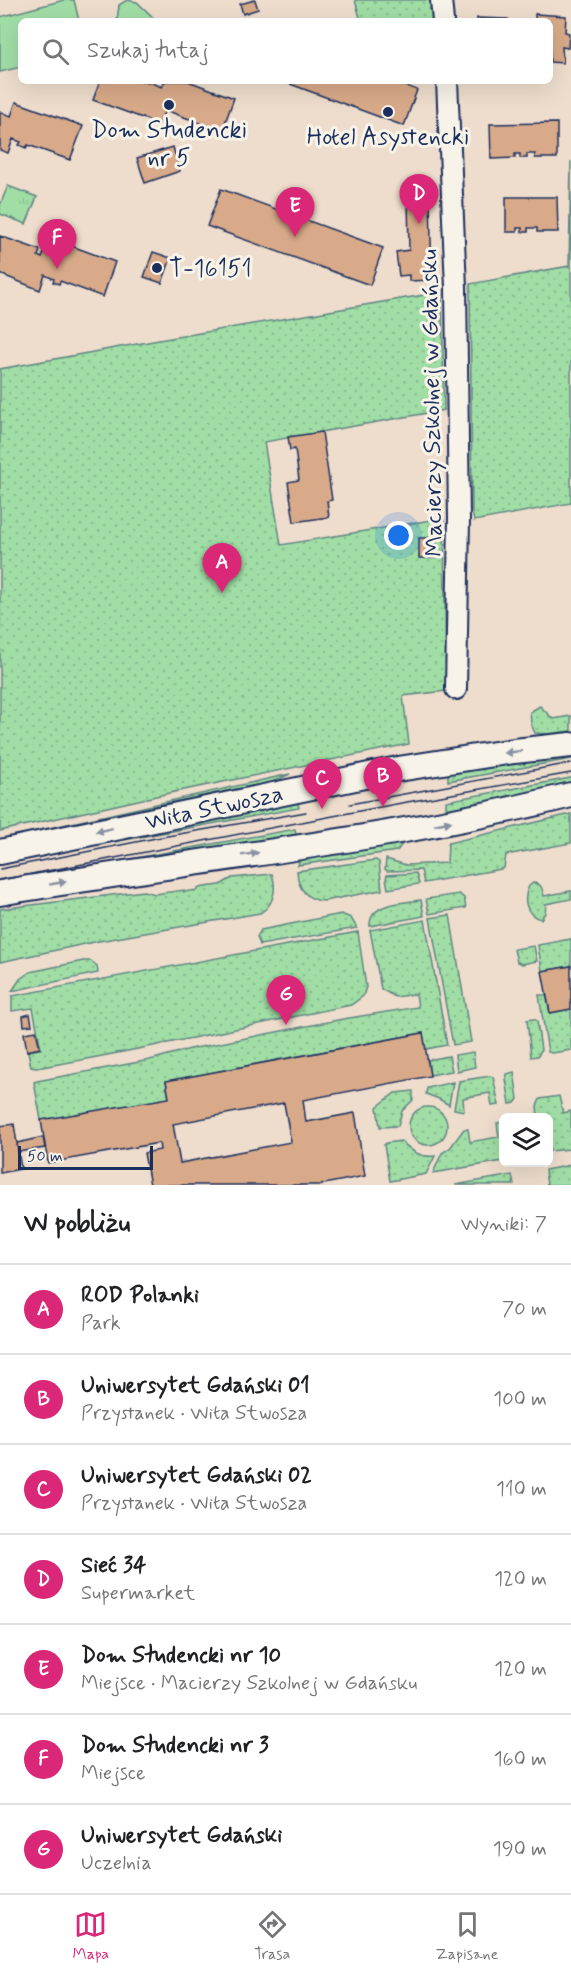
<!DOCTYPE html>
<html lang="pl">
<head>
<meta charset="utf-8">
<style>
	body { margin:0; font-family:Mynerve,sans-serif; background:#f6f6f6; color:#202124 }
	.controls { position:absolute; right:18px; bottom:18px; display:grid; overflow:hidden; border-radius:9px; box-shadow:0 6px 24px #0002 }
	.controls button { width:54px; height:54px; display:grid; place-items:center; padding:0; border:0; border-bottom:2px solid #e0e0e0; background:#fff; color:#202124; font:30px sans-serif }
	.scale { position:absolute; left:18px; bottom:15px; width:135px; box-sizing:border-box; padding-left:6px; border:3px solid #1b2f5e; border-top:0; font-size:16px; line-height:21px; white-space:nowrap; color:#1b2f5e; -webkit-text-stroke:4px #f7f3e8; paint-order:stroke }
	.you { position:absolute; left:399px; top:536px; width:21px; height:21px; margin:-15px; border:4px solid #fff; border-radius:50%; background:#1a73e8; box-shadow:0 0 0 9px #1a73e833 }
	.badge { display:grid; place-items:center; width:39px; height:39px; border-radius:50%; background:#db2777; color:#fff; font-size:20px; font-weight:700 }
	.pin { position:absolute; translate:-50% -50px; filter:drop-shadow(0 2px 3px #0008) }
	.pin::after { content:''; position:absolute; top:32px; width:21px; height:18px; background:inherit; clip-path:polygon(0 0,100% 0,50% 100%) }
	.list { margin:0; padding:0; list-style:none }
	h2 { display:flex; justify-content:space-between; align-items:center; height:78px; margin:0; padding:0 24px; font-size:26px }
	h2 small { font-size:20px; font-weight:400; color:#757577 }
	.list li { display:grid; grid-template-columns:39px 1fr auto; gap:18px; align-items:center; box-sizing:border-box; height:90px; padding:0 24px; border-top:2px solid #e0e0e0 }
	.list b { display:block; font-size:22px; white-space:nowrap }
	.list p { margin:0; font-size:20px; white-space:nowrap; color:#757577 }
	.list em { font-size:20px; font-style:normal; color:#757577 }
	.icon { flex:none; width:33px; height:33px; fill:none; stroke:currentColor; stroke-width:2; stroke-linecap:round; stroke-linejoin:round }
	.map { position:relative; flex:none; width:571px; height:1185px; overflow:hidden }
	.search { position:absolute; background:#fff; box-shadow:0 6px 24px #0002; left:18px; right:18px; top:18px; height:66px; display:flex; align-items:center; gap:15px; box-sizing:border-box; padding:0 21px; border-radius:9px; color:#757577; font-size:22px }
	.sheet { height:708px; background:#fff }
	nav { display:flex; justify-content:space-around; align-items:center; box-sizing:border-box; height:84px; border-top:2px solid #e0e0e0; background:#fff; font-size:16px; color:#757577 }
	nav a { display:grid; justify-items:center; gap:3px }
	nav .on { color:#db2777 }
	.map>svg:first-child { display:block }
	.grass { fill:url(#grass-dots); stroke:#5e8682; stroke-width:1.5 }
	.park { fill:url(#park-tufts); stroke:#5e8682; stroke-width:1.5 }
	.pitch { fill:#a1dea6; stroke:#5e8682; stroke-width:1.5 }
	.building { fill:#d8aa89; stroke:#1b2f5e; stroke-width:1.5; fill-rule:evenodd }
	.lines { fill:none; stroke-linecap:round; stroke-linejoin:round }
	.minor-casing { stroke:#1b2f5e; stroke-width:24 }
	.tertiary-casing { stroke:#1b2f5e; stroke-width:28 }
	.minor { stroke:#f7f3e8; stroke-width:20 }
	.tertiary { stroke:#f7f3e8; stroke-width:24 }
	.tram { stroke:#1b2f5e; stroke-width:1.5 }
	.oneway { fill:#8991a3 }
	.poi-dot { fill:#1b2f5e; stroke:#f7f3e8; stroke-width:2 }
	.labels { text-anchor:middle; stroke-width:6; stroke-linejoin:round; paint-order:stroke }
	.poi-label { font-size:24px; fill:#1b2f5e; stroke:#f7f3e8 }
	.street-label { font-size:24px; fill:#1b2f5e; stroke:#f7f3e8 }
</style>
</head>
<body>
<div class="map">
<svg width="571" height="1185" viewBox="0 0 571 1185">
	<defs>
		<pattern id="grass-dots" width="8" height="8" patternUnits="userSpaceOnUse" patternTransform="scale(1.5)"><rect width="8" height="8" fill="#a1dea6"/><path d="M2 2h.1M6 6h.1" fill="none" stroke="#8abf91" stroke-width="1.8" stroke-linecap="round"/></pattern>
		<pattern id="park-tufts" width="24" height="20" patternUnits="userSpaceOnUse" patternTransform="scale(1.5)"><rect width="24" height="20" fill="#a1dea6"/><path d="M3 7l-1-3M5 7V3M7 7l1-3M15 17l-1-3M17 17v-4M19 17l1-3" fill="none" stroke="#8abf91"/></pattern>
	</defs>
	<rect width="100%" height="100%" fill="#edc"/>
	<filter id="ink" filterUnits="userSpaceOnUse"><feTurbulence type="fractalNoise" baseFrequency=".0167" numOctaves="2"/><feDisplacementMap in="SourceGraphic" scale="12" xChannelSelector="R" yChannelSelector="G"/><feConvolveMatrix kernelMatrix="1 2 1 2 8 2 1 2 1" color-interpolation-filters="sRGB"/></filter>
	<g filter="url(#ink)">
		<path class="grass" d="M355,0h77l2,21h-73z
			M571,161v342l-97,18 -2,-9 -2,-228 99,-18z
			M442,292l2,118 -180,32 17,103 163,-27 2,173 -43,5 6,48 -235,48 -174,39v-462l159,-29z
			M540,706l13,13 18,-3v15l-22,3 -14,-1 -4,-9 -1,-12z
			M571,753v6l-123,22v-8z
			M290,774l-28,13 -262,57v-5z
			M571,778v7l-125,25v-9z
			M297,799l2,9 -289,53z
			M571,814v29l-65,12 -2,13 -3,1 -77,14 -3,-13 -34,1 -2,-2 1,-10 20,6 41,-2 1,-20z
			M295,829l2,9 -261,38z
			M401,838l1,6 -5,7 -99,14 2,-6 5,-4z
			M376,860l3,2 3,28 -58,11c-18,-1 -26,-13 -27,-30z
			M416,873l3,11 -31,5 -2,-11 1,-3z
			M272,874c5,15 2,31 -12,39l-161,28 -99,21v-53l144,-18 11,3 29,-4v2l14,-2v-2l22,-3 12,-7z
			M533,883c9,0 9,6 11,13l27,-5v8l-25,5 -1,9 -4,6c-15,-3 -19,-20 -12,-33z
			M459,894l5,4 2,10 -37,6 -3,-15z
			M421,900l3,16 -54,10c-1,-24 34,-23 51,-26z
			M341,914l10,4 6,10 -97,17 -3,-8 4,-7z
			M450,915l21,127 -18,3 -23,-127z
			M425,920l22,125 -21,4 -3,-16 -257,48 3,17 -128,22 -7,-38 3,-1 113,-21 40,-11 153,-30 75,-12 -2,-13 -21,3 -14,-8 -11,-59z
			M358,932l8,55 -3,9 -12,9c-105,21 -209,45 -315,63l-5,-1 -3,-16 13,-2 -8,-41 -21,3v-15z
			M571,939v27l-29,5 -4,-26z
			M534,946l3,15 -15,3 -5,-2 -3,-13z
			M83,961h8l6,5 1,7 -86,18 8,-12 10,-7z
			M539,995h7l4,18 21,-4v41l-19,3 -4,-1z
			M534,1019l3,2 4,29 -3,6 -7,1 -4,-37z
			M473,1052l2,15 -18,4 -2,-16z
			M449,1056l3,15 -22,4 -2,-15z
			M514,1072l4,27 -3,4 -5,1 -4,-25 1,-5z
			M490,1076l3,1 6,28 -7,1 -2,-13 -27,5 1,13 -10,-2 5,-28z
			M453,1082l-4,23 -10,-6 -13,-5 1,-6z
			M413,1091v9l-11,11 -4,15 -18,1 -3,-20 18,-14z
			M559,1096l4,17 8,-2v38l-22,2 -1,-33 -10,-1 -1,-11 3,-7z
			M409 1126a19 19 0 1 1 38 0a19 19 0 1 1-38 0Z
			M502,1122l1,39 -70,12 9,-20 8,-5 14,-19h4l2,13 29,-5 -2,-14z
			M401,1141c11,10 18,17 34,15l-9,18 -36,7 -6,-36 2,-2z
			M571,1165v20h-24l-2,-15z
			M512,1175l2,10h-59z"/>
		<path class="park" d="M127,0l10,2 20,19h-40l2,-16z
			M8,186l29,11 -11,27 -26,-10v-9z"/>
		<path class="pitch" d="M64,0h10l5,21h-58v46l-21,5v-55z"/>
		<path class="building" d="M255,0l3,9 -15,5 -3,-10z
			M535,14l31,2 -1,16 4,1 -1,15 -6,-1 1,16 -13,-1v-41h-15z
			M477,18l31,1v2h-31z
			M100,81h46l16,6 3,-6h23l46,17 -12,33 -57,-21 -6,14 -66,-24z
			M282,81h111l24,9 -13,36z
			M16,102l67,24 -13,34 -42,-15 -2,3 -7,-3 2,-3 -8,-3 -5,14 -8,-3v-38l11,4z
			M557,123v35h-22v-4h-8v4h-7v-4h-5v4l-24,1 -1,-35z
			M173,147l7,24 -35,12 -8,-25z
			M221,189l162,59 -13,37 -163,-59z
			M506,197h51l1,35h-21v-4h-9v4h-6v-4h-5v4h-11z
			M408,199h22l2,81 -23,1v-6l-10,1 -3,-24 13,-2z
			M0,236l40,14 -2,6 4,2 8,-20 65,24 -12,35 -43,-16 -1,3 -6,-2 1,-3 -9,-4 -5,15 -40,-16z
			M153,252l18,6 -9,25 -18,-6z
			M322,432l10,68 -5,1 2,16 -35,5 -6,-40 11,-2 -4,-31 -5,1 -2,-13z
			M419,538h18v20h-18z
			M571,966v43l-21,4 -8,-42z
			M30,1014l2,11 -8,1 -1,-10z
			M36,1031l4,17 -13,3 -3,-18z
			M423,1033l7,43 -127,24 3,22 49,-9 10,63 -46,9h-169l-6,-32 16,-3 -1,-7 -111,20 -7,-43 128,-22 -3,-17zM284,1103l7,39 -111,21 -7,-39z
			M14,1124l7,45 -21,4v-47z
			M43,1137l2,11 -27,4 -1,-9z"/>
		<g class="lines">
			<defs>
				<path id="minor" d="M441,0l2,21
					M447,81l9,206 3,232 -3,170"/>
				<path id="tertiary" d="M0,852l398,-83 116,-18 57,-6
					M0,893c190,-33 384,-51 571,-98"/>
			</defs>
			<use href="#minor" class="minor-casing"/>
			<use href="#tertiary" class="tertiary-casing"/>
			<use href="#minor" class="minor"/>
			<use href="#tertiary" class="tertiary"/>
			<path class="tram" d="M350,804l221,-41
				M0,869l156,-31 150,-26
				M0,880l396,-76 175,-31"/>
		</g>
		<defs><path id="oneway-solid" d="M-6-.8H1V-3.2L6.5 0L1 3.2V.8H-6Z" transform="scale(1.5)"/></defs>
		<g class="oneway">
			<use href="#oneway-solid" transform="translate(513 752) rotate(172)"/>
			<use href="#oneway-solid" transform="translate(443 823) rotate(-11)"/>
			<use href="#oneway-solid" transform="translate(104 830) rotate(168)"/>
			<use href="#oneway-solid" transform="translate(250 854) rotate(-9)"/>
			<use href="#oneway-solid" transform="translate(58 883) rotate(-10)"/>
		</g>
	</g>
	<g class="poi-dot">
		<circle cx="169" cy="105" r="6"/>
		<circle cx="388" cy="112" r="6"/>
		<circle cx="157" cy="268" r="6"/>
	</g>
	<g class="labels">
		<g class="poi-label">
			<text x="169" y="137">Dom Studencki<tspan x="169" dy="28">nr 5</tspan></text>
			<text x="388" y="144">Hotel Asystencki</text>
			<text x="169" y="276" text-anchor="start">T-16151</text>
		</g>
		<g class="street-label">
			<text transform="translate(431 403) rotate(-91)" y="8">Macierzy Szkolnej w Gdańsku</text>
			<text transform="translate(214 807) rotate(-12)" y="8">Wita Stwosza</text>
		</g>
	</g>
</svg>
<div class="controls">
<button><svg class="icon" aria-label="layers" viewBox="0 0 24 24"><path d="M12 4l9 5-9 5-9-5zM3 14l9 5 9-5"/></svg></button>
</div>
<div class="scale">50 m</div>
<div class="you"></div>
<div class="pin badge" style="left:222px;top:593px">A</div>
<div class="pin badge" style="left:383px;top:807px">B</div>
<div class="pin badge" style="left:322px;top:809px">C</div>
<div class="pin badge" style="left:419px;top:224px">D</div>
<div class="pin badge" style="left:295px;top:237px">E</div>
<div class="pin badge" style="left:57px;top:269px">F</div>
<div class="pin badge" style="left:286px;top:1025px">G</div>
<div class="search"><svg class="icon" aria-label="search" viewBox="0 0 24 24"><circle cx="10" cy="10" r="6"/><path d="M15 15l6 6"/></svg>Szukaj tutaj</div>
</div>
<section class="sheet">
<h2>W pobliżu<small>Wyniki: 7</small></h2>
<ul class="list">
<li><span class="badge">A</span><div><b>ROD Polanki</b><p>Park</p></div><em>70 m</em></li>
<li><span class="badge">B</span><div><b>Uniwersytet Gdański 01</b><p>Przystanek · Wita Stwosza</p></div><em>100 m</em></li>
<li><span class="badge">C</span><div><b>Uniwersytet Gdański 02</b><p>Przystanek · Wita Stwosza</p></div><em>110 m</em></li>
<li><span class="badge">D</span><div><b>Sieć 34</b><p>Supermarket</p></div><em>120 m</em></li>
<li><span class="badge">E</span><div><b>Dom Studencki nr 10</b><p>Miejsce · Macierzy Szkolnej w Gdańsku</p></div><em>120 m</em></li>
<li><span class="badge">F</span><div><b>Dom Studencki nr 3</b><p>Miejsce</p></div><em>160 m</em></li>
<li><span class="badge">G</span><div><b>Uniwersytet Gdański</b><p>Uczelnia</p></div><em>190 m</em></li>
</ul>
</section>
<nav>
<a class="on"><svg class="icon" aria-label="map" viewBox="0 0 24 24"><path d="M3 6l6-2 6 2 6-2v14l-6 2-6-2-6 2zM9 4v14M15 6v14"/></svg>Mapa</a>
<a><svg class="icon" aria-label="directions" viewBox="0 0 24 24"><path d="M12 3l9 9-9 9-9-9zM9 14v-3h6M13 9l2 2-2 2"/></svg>Trasa</a>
<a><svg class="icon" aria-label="saved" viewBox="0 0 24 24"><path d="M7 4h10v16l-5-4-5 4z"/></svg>Zapisane</a>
</nav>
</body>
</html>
